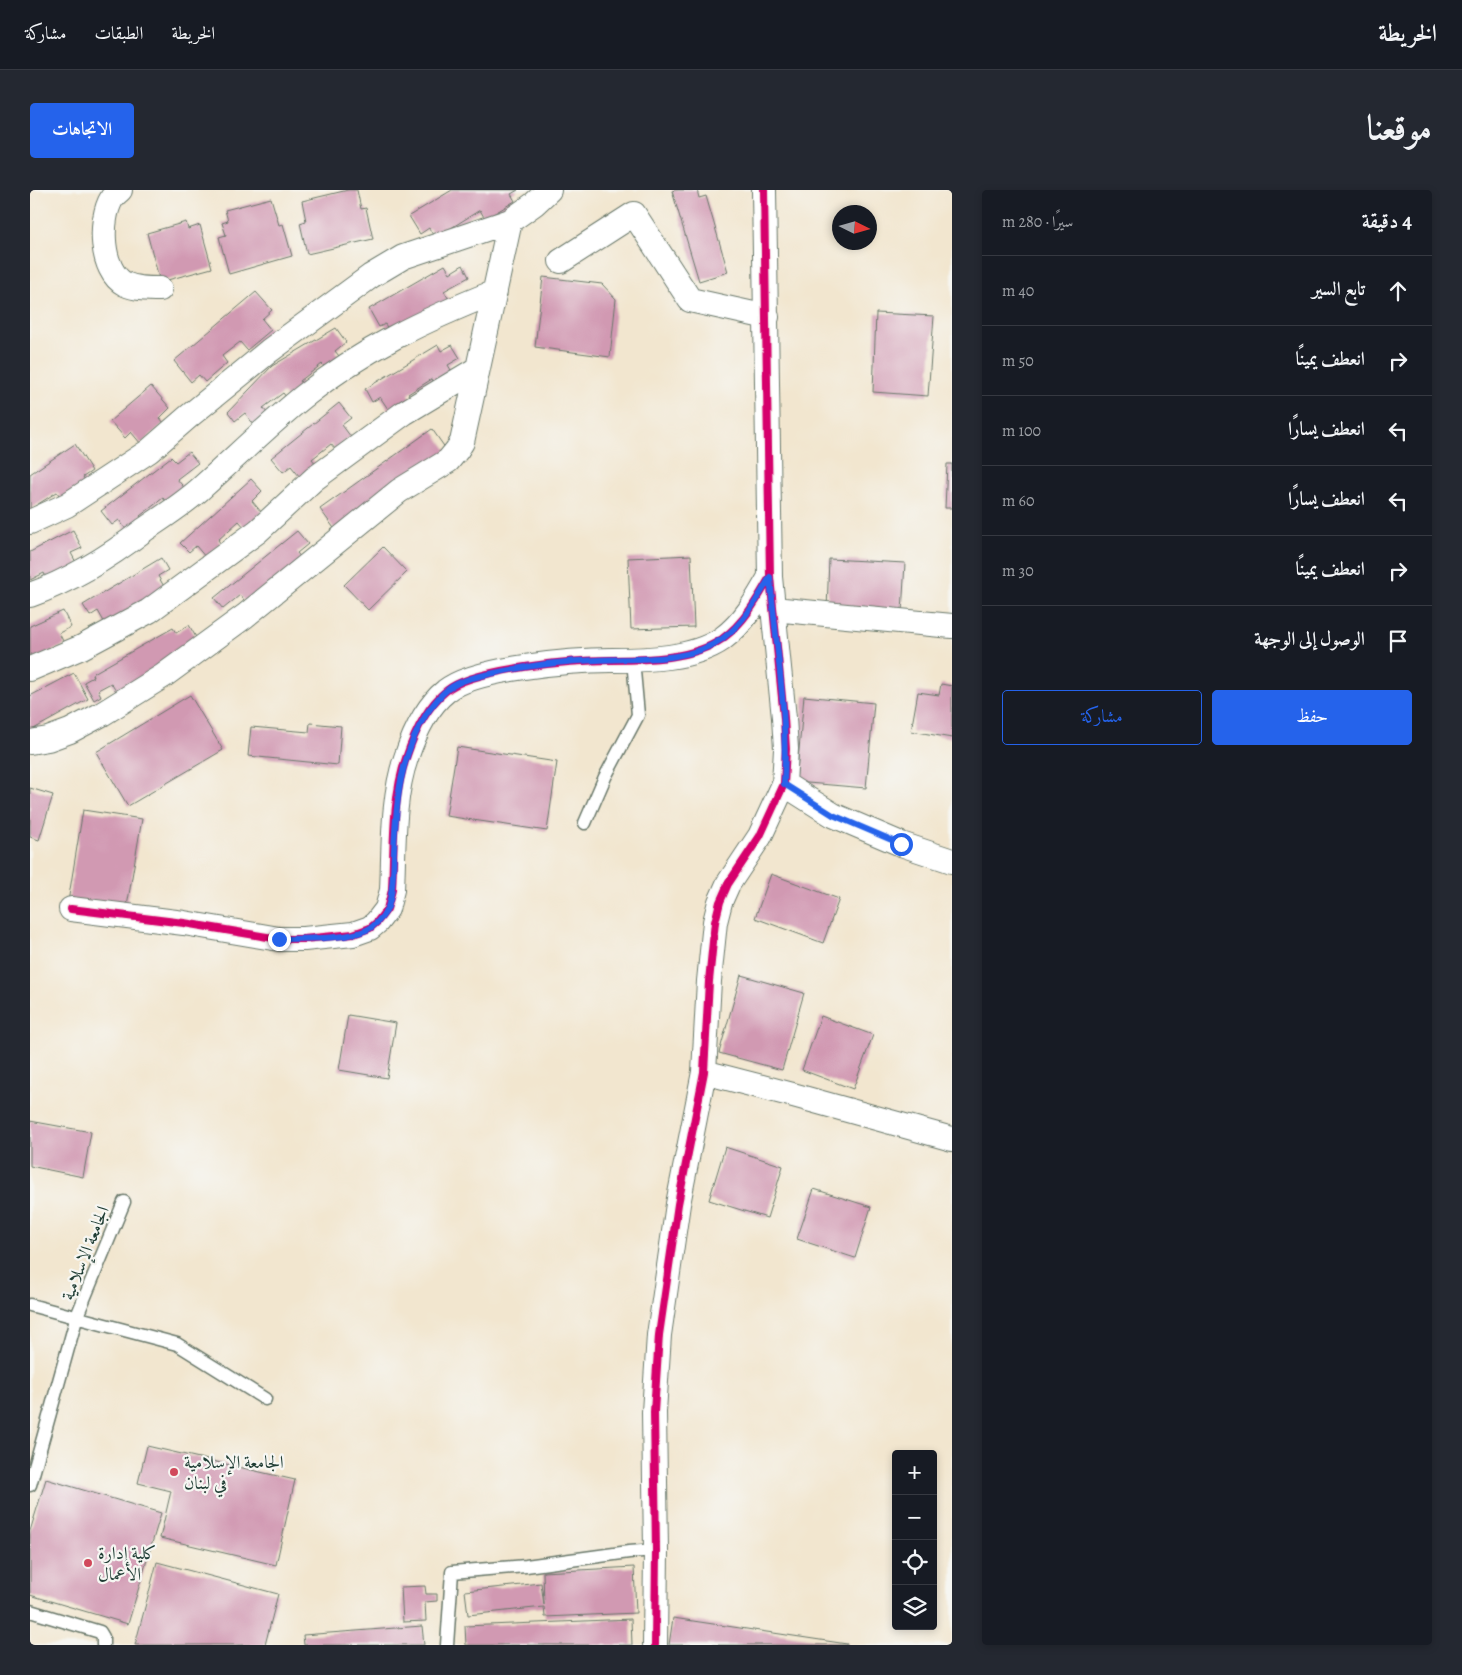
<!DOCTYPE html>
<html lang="ar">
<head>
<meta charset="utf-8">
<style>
	body { margin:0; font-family:Alegreya,Amiri,serif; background:#242831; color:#f1f3f6; direction:rtl }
	.controls { position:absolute; right:15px; bottom:15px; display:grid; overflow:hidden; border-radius:5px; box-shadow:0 2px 8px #0003 }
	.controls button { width:45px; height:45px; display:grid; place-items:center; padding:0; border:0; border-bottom:1px solid #363941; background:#171b24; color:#f1f3f6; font:25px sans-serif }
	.compass { position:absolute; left:802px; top:15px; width:45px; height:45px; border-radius:50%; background:#171b24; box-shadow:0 2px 8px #0003; rotate:95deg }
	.stop { position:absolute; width:15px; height:15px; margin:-11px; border:4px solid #2563eb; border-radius:50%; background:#fff }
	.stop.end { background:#2563eb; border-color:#fff; box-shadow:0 1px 5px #0008 }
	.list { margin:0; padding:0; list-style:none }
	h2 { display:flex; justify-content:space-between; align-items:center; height:65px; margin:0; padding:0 20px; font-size:21px }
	h2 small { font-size:16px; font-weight:400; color:#9ea1a6 }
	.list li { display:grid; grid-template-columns:32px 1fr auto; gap:15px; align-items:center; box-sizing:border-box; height:70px; padding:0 20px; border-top:1px solid #363941 }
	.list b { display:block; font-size:19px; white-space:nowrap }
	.list em { font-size:16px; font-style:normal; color:#9ea1a6 }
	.actions { display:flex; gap:10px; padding:15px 20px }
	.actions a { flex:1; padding:11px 0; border:1px solid #2563eb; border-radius:5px; text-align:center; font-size:18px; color:#2563eb }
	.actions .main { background:#2563eb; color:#fff }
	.icon { flex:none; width:28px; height:28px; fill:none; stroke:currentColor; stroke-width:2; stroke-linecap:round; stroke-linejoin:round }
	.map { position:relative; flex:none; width:922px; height:1455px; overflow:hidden; direction:ltr; border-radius:5px }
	header { display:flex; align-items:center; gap:30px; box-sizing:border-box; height:70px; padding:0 25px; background:#171b24; border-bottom:1px solid #363941 }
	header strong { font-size:24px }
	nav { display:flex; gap:28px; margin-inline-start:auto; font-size:18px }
	.intro { display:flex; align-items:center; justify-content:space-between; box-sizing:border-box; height:120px; padding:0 30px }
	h1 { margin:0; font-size:35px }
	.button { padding:12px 22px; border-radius:5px; background:#2563eb; color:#fff; font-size:18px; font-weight:700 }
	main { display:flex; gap:30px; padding:0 30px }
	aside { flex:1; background:#171b24; border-radius:5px; box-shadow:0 2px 8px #0003 }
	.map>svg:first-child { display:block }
	.building { fill:#d199b2 }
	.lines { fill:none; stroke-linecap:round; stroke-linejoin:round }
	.service-casing { stroke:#69786a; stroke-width:15 }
	.minor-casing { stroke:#69786a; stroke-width:26 }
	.service { stroke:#fff; stroke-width:12 }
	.minor { stroke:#fff; stroke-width:24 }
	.cycleway-casing { stroke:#f6f6f2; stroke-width:11 }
	.cycleway { stroke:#d6006c; stroke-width:8 }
	.route { stroke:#2563eb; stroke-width:6 }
	.poi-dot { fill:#d1495b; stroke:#f6f6f2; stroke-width:2 }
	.labels { text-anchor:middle; stroke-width:4.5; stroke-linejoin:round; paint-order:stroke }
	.street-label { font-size:18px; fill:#1f3d34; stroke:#f6f6f2 }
	.poi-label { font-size:18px; fill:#1f3d34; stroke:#f6f6f2; text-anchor:start }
</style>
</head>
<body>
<header>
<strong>الخريطة</strong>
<nav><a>الخريطة</a><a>الطبقات</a><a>مشاركة</a></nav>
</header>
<div class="intro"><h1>موقعنا</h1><a class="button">الاتجاهات</a></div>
<main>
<aside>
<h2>4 دقيقة<small>سيرًا · 280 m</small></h2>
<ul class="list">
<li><svg class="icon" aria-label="ahead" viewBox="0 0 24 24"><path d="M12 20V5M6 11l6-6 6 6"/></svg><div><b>تابع السير</b></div><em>40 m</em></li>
<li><svg class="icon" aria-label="right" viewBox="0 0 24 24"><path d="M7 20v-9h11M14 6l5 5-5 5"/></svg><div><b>انعطف يمينًا</b></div><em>50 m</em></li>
<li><svg class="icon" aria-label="left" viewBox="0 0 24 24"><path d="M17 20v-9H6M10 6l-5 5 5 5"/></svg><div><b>انعطف يسارًا</b></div><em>100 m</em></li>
<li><svg class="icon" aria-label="left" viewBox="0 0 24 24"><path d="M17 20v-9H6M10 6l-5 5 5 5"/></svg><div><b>انعطف يسارًا</b></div><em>60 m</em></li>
<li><svg class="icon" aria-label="right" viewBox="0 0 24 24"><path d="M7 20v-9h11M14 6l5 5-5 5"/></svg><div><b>انعطف يمينًا</b></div><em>30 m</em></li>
<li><svg class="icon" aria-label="arrive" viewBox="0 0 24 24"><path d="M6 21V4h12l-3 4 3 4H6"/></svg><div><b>الوصول إلى الوجهة</b></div></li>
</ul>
<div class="actions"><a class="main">حفظ</a><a>مشاركة</a></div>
</aside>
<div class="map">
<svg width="922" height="1455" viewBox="0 0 922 1455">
	<rect width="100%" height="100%" fill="#f6f6f2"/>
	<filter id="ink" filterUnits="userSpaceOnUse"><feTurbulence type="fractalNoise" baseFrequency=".02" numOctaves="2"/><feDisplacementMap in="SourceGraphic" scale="10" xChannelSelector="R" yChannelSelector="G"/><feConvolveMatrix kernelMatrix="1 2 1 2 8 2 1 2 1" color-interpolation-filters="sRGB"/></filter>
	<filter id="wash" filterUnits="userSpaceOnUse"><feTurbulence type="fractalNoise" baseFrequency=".0096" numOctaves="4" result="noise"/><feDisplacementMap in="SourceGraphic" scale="20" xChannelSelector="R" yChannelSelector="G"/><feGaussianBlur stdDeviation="1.12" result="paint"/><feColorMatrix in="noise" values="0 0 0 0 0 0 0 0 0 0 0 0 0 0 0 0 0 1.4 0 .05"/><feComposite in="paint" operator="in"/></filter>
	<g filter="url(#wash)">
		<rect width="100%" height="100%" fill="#f2e6cf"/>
		<g id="blocks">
			<path class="building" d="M318,0h9l4,19 5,-1 7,31 -66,15 -7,-31 6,-2 -4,-20z
				M422,0h66l-7,4 4,7 -30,18 -5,-9 -45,28 -6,-10 -9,6 -11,-18z
				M645,0h22l2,8 7,-2 22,76 -29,9 -27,-90z
				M241,8l8,27 4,-1 9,32 -63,18 -10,-37 7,-2 -4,-12 6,-2 -3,-11z
				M156,32l2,7 12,-4 12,43 -52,14 -13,-49z
				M415,75l5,8 13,-8 6,12 -25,14 7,12 -62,28 -4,-7 -6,3 -10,-18z
				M513,87l59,7 14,15 -6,58 -75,-10z
				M226,102l16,18 -10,9 9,11 -24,20 -7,-8 -18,14 5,7 -22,19 -6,-7 -8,7 -17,-21z
				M846,123l58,3 -6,80 -55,-4z
				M306,138l10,14 -11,9 8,10 -14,11 -7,-8 -22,17 3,4 -16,13 -4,-5 -20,15 5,6 -14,11 -9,-12 -10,8 -7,-9 44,-46z
				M408,155l3,6 11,-6 8,13 -12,7 7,12 -18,11 -5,-9 -24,15 3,6 -21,12 -10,-15 -8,5 -7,-13z
				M121,196l19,22 -10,10 4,5 -23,21 -10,-12 -6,6 -15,-17z
				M309,213l12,15 -9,7 9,12 -16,12 -4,-5 -19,15 4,5 -16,13 -9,-11 -8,6 -12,-14z
				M402,239l16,23 -112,79 -16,-22z
				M45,254l17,27 -9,6 4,7 -25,16 -5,-8 -25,16 3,5 -5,3v-42z
				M159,262l9,11 -21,16 9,11 -18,14 -5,-6 -23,18 4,6 -15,11 -10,-13 -7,5 -11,-14 70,-54 5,5z
				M917,274h5v44h-7z
				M221,289l11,12 -10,10 10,12 -17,15 -6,-7 -21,19 3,4 -15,14 -10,-12 -7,6 -9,-9z
				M43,340l9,18 -11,5 7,13 -30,15 -4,-8 -14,7v-28z
				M267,341l11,13 -11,9 9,11 -55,45 -11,-14 -17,14 -9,-11z
				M353,357l24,25 -39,38 -24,-25z
				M661,365l3,72 -63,2 -3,-71z
				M131,368l7,12 -10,6 8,14 -59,37 -9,-16 -8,5 -7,-11z
				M799,369l76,4 -3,49 -75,-3z
				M33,421l8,16 -12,6 6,12 -35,16v-35z
				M159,435l8,14 -21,12 6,10 -62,37 -9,-15 -13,7 3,6 -7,4 -10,-18 9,-5 -1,-3 81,-46 3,5z
				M44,483l14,26 -58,32v-35z
				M911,494l11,2v52l-41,-7 7,-39 21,3z
				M160,505l33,55 -95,56 -32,-54z
				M774,506l70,7 -8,85 -70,-6z
				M280,533l31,3 -3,39 -90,-9 3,-29 58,5z
				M427,557l100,15 -10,69 -101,-15z
				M0,598l23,7 -14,45 -9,-3z
				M53,620l59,9 -16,93 -58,-10z
				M741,684l68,25 -16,44 -68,-25z
				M711,785l63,18 -22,77 -63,-17z
				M318,825l48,8 -9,55 -48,-8z
				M791,826l52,19 -20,54 -51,-19z
				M0,931l61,11 -8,45 -53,-11z
				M695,957l58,19 -16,52 -58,-18z
				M784,999l57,18 -16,51 -58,-19z
				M117,1256l148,34 -19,85 -116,-27 11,-47 -33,-8z
				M16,1289l115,34 -33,111 -98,-29v-64z
				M127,1372l121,32 -13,51h-130z
				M604,1377l2,46 -91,4 -1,-10 -76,8 -3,-24 76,-8 3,22 -1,-33z
				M395,1396l1,8h11v7l-12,1 1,19 -23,1 -2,-35z
				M643,1428l174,26v1h-178z
				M601,1429l1,26h-166l-1,-19z
				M392,1436l2,19h-120l-1,-10z"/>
		</g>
	</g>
	<g filter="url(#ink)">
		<use href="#blocks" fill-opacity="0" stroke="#69786a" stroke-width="1"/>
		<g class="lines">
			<defs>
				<path id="service" d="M555,633l20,-46 33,-62 -5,-55
					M0,1115l147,39 88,55
					M0,1295l47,-169 47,-114
					M0,1421l70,21 3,5v8
					M417,1455l5,-73 74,-6 103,-14 27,-2"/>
				<path id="minor" d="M90,0c-3,3 -6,5 -8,8 -13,21 -12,73 13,86 11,5 23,5 35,5
					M531,71l73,-47 56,86 77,17
					M0,332l37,-17 82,-54 39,-34 81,-66 102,-75 32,-19 107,-36 24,-17 15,-14
					M0,405c42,-15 79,-38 114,-65 19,-13 38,-25 55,-40 35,-31 68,-64 104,-93 60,-48 121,-77 192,-105
					M743,419l179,17
					M0,479l52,-22 67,-36 109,-80 56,-52 90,-66 73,-44
					M0,552l18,-3 22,-8 32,-17 61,-38 82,-60 154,-125 49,-30 9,-11 5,-8 48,-221
					M754,594l49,31 68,29 51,17
					M41,719l113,14 95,16h25l49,-5 17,-6 7,-6 10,-13 5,-19c2,-42 0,-92 14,-132 8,-24 20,-51 40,-67 27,-23 129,-31 166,-31 34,0 81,-1 110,-21 22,-16 35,-39 48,-62
					M674,882l89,23 159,44
					M625,1455l1,-95 -2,-138 5,-77 19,-131 26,-132 5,-91 6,-59 5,-20 8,-18 32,-48 24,-52 2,-35 -2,-31 -14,-141 -6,-387"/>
			</defs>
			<use href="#service" class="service-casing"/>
			<use href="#minor" class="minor-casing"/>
			<use href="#service" class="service"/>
			<use href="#minor" class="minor"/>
			<defs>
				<path id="cycleway" d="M41,719l113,14 95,16h25l49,-5 17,-6 7,-6 10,-13 5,-19c2,-42 0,-92 14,-132 8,-24 20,-51 40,-67 27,-23 129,-31 166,-31 34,0 81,-1 110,-21 22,-16 35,-39 48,-62
					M625,1455l1,-95 -2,-138 5,-77 19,-131 26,-132 5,-91 6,-59 5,-20 8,-18 32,-48 24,-52 2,-35 -2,-31 -14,-141 -6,-387"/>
			</defs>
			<use href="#cycleway" class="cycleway-casing"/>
			<use href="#cycleway" class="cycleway"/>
		</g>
	</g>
	<g class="lines" filter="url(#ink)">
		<path class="route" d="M249,749c23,0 74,1 93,-12 6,-5 13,-13 16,-20 6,-18 5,-39 6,-57 2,-48 6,-95 33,-137 6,-8 12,-17 20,-23 15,-12 38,-15 57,-19 30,-6 62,-10 93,-11 40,-2 91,3 125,-21 22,-16 35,-39 48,-62 6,69 18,137 14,207l49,31 68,29"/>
	</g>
	<g class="poi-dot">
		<circle cx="144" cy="1282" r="5"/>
		<circle cx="58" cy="1373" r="5"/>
	</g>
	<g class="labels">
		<g class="street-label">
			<text transform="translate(55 1063) rotate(-68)" y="6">الجامعة الإسلامية</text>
		</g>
		<g class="poi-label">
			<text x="154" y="1278">الجامعة الإسلامية<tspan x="154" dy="21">في لبنان</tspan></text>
			<text x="68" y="1369">كلية إدارة<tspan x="68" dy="21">الأعمال</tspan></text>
		</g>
	</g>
</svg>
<div class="controls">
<button>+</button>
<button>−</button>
<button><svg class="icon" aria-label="locate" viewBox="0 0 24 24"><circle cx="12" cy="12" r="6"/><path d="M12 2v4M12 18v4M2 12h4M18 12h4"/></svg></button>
<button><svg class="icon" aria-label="layers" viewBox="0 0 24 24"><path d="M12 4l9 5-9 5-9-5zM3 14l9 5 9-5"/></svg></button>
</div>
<svg class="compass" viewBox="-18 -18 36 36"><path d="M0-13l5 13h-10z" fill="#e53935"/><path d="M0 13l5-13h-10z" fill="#9ea1a6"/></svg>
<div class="stop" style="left:871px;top:654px"></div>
<div class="stop end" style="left:249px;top:749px"></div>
</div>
</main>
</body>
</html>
